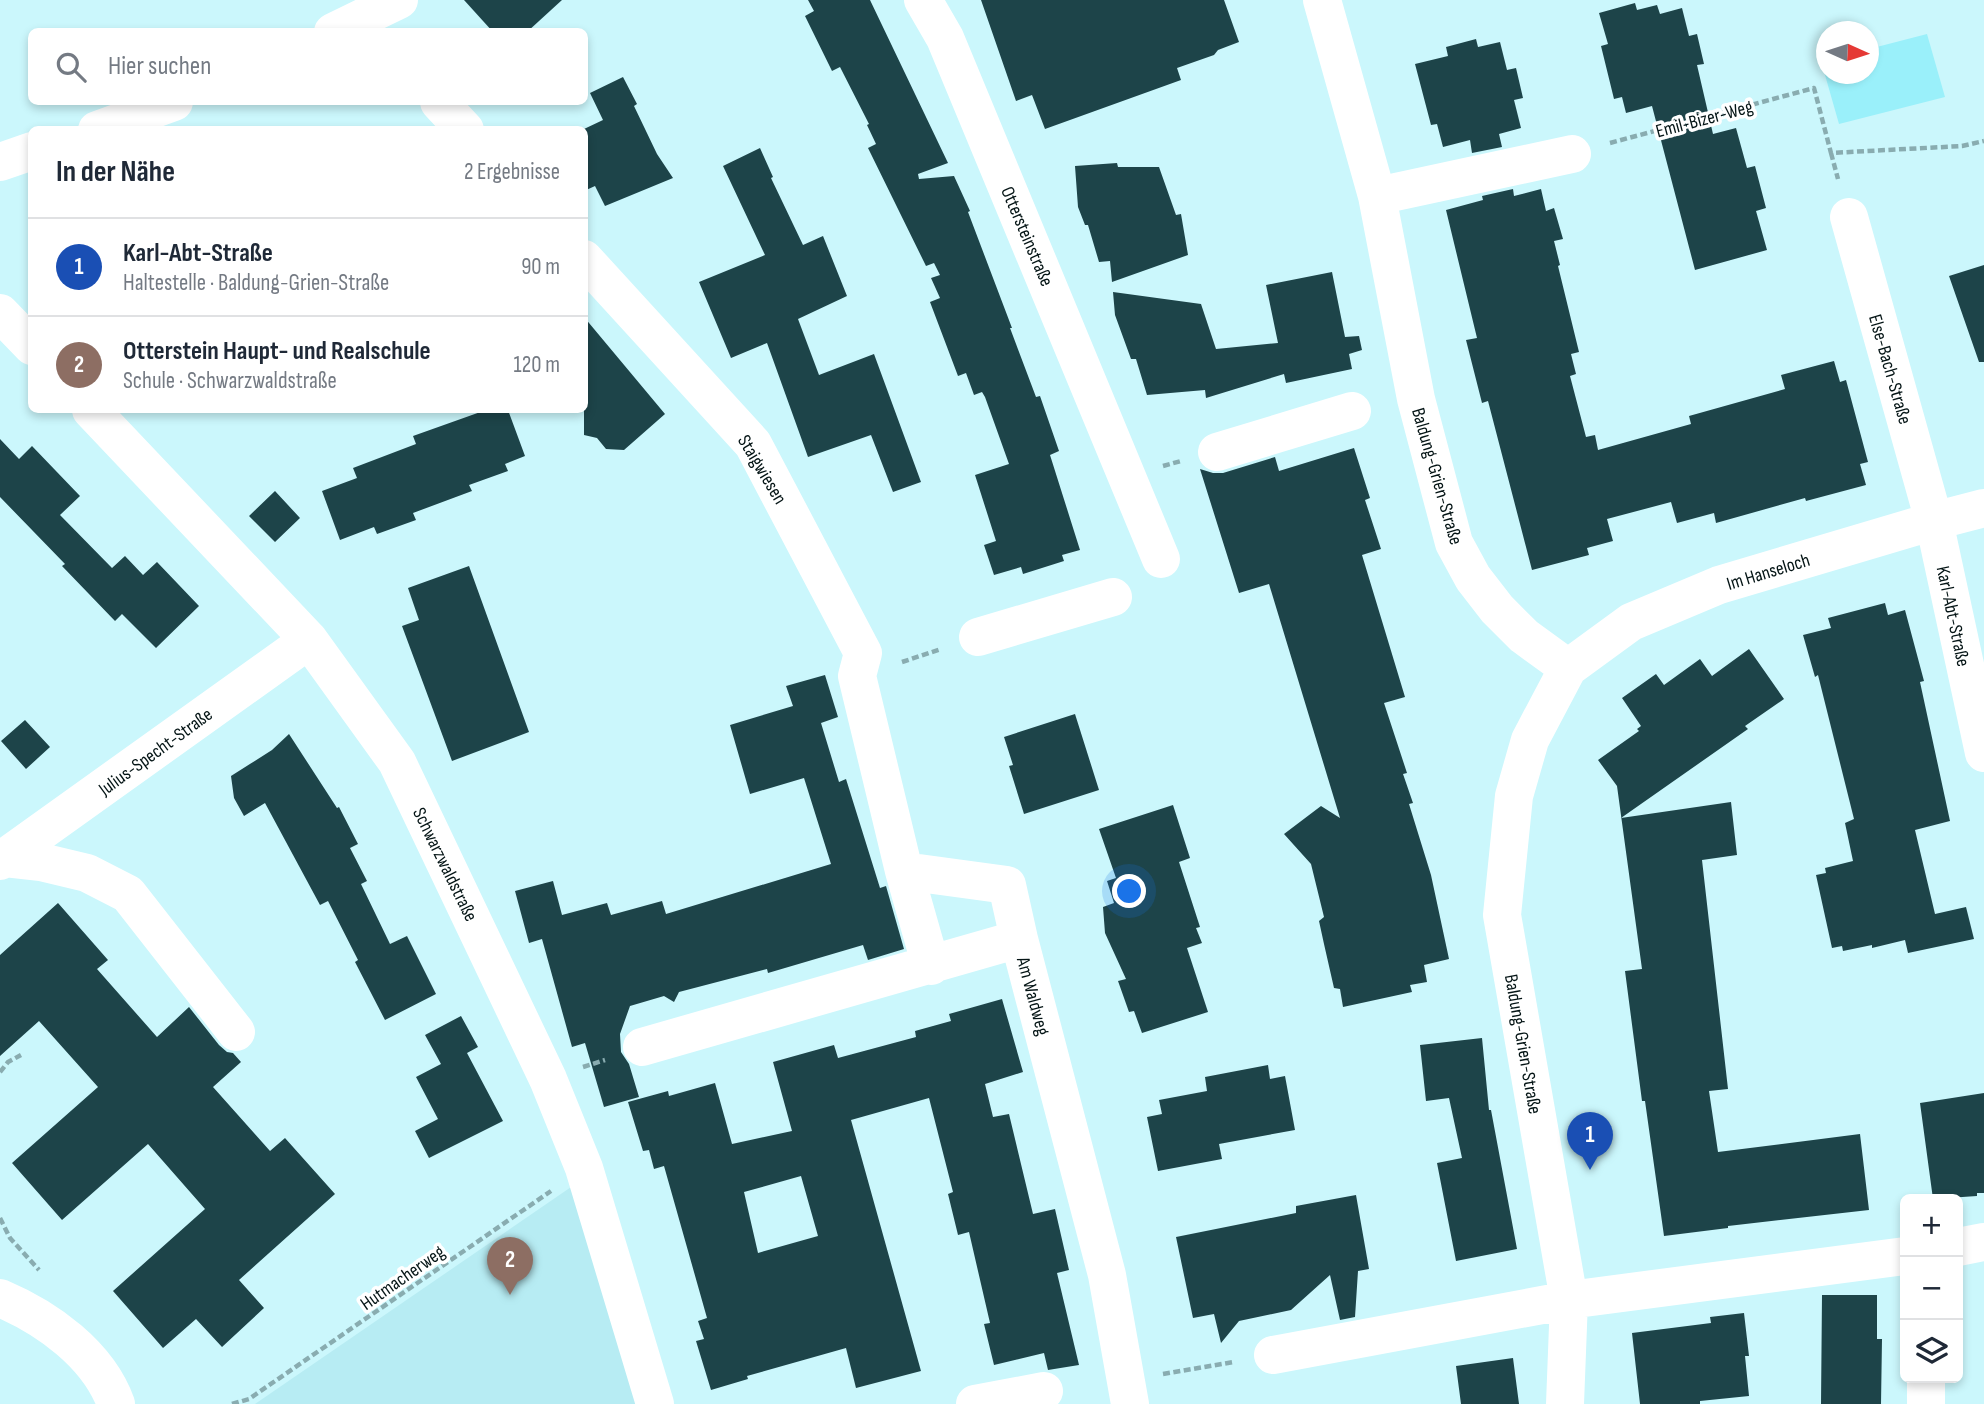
<!DOCTYPE html>
<html lang="de">
<head>
<meta charset="utf-8">
<style>
	body { margin:0; font-family:"Sofia Sans Condensed",sans-serif; background:#f2f2f3; color:#1f2937 }
	.controls { position:absolute; right:21px; bottom:21px; display:grid; overflow:hidden; border-radius:10px; box-shadow:0 4px 10px #0003 }
	.controls button { width:63px; height:63px; display:grid; place-items:center; padding:0; border:0; border-bottom:2px solid #e0e1e3; background:#fff; color:#1f2937; font:35px sans-serif }
	.compass { position:absolute; left:1816px; top:21px; width:63px; height:63px; border-radius:50%; background:#fff; box-shadow:0 4px 10px #0003; rotate:93deg }
	.you { position:absolute; left:1130px; top:892px; width:24px; height:24px; margin:-18px; border:5px solid #fff; border-radius:50%; background:#1a73e8; box-shadow:0 0 0 10px #1a73e833 }
	.badge { display:grid; place-items:center; width:46px; height:46px; border-radius:50%; background:#93521e; color:#fff; font-size:23px; font-weight:700 }
	.pin { position:absolute; translate:-50% -58px; filter:drop-shadow(0 2px 4px #0008) }
	.pin::after { content:''; position:absolute; top:37px; width:24px; height:21px; background:inherit; clip-path:polygon(0 0,100% 0,50% 100%) }
	.list { margin:0; padding:0; list-style:none }
	h2 { display:flex; justify-content:space-between; align-items:center; height:91px; margin:0; padding:0 28px; font-size:30px }
	h2 small { font-size:23px; font-weight:400; color:#747a83 }
	.list li { display:grid; grid-template-columns:46px 1fr auto; gap:21px; align-items:center; box-sizing:border-box; height:98px; padding:0 28px; border-top:2px solid #e0e1e3 }
	.list b { display:block; font-size:26px; white-space:nowrap }
	.list p { margin:0; font-size:23px; white-space:nowrap; color:#747a83 }
	.list em { font-size:23px; font-style:normal; color:#747a83 }
	.icon { flex:none; width:38px; height:38px; fill:none; stroke:currentColor; stroke-width:2; stroke-linecap:round; stroke-linejoin:round }
	.map { position:relative; flex:none; width:1984px; height:1404px; overflow:hidden }
	.search { position:absolute; background:#fff; box-shadow:0 4px 10px #0003; left:28px; top:28px; width:560px; height:77px; display:flex; align-items:center; gap:18px; box-sizing:border-box; padding:0 24px; border-radius:10px; color:#747a83; font-size:26px }
	.panel { position:absolute; background:#fff; box-shadow:0 4px 10px #0003; left:28px; top:126px; width:560px; height:287px; border-radius:10px }
	.map>svg:first-child { display:block }
	.built { fill:#b7ecf3 }
	.green { fill:#9af0fa }
	.building { fill:#1d4449; fill-rule:evenodd }
	.lines { fill:none; stroke-linecap:round; stroke-linejoin:round }
	.path { stroke:#89acb0; stroke-width:4.5; stroke-dasharray:7 3.5; stroke-linecap:butt }
	.minor { stroke:#fff; stroke-width:38 }
	.labels { text-anchor:middle; stroke-width:7; stroke-linejoin:round; paint-order:stroke }
	.street-label { font-size:19px; fill:#041415; stroke:#fff }
</style>
</head>
<body>
<div class="map">
<svg width="1984" height="1404" viewBox="0 0 1984 1404">
	<rect width="100%" height="100%" fill="#cbf7fc"/>
	<path class="built" d="M574,1185l64,219h-383z"/>
	<path class="green" d="M1927,34l18,63 -106,27 -18,-63 5,-1v14h42l1,-25z"/>
	<path class="building" d="M464,0h98l-35,32h-34z
		M808,0h62l78,163 -30,11 1,5 35,-3 16,35 -2,1 44,116h-2l26,69 4,-1 19,55 -9,4 30,95 -18,5 2,6 -41,13 -2,-7 -27,8 -10,-30 12,-4 -21,-66 34,-11 -24,-67 -3,-5 -8,3 -8,-22 -8,3 -28,-74 10,-4 -9,-20 9,-3 -6,-12 -8,3 -58,-118 8,-4 -9,-19 2,-1 -29,-57 -8,4 -27,-55 9,-5z
		M981,0h243l15,42 -21,8 -4,5 -37,13 4,12 -136,49 -13,-34 -16,6z
		M1635,3l2,7 20,-5 3,9 22,-6 7,28 8,-2 7,30 -7,1 16,69 23,-6 11,40 8,-2 11,42 -10,3 11,39 -72,20 -43,-164 -26,7 -4,-16 -8,2 -13,-53 7,-2 -9,-31z
		M1476,39l2,8 22,-5 7,28 9,-2 7,30 -9,2 7,28 -22,6 3,13 -30,6 -2,-13 -27,7 -6,-23 -6,1 -16,-61 33,-8 -2,-9z
		M623,77l14,27 -3,2 23,48 16,24 -68,28 -10,-20 -11,5v-62l19,-9 -13,-27z
		M760,148l13,29 -2,1 32,67 20,-9 24,60 -49,23 21,56 55,-21 47,128 -28,10 -22,-57 -63,22 -41,-114 -36,15 -32,-76 66,-27 -42,-89z
		M1117,163l1,4h41l17,48 5,-1 7,41 -76,27 -2,-21 -11,1 -11,-37h-3l-7,-18 -3,-41z
		M1513,189l1,7 27,-7 5,22 8,-3 9,31 -9,2 6,24 -2,1 21,86 -8,2 5,20 -6,2 16,61 9,-2 3,15 93,-26 -2,-8 96,-27 -4,-14 53,-14 6,21 6,-2 22,82 -8,2 6,21 -60,16 -1,-3 -89,25 -2,-10 -37,10 -6,-21 -64,17 6,22 -26,7 2,7 -57,15 -44,-169 -6,2 -16,-63 11,-2 -31,-128 37,-10 -1,-4z
		M1984,265v97h-5l-30,-86z
		M1332,272l13,65 14,-1 3,14 -13,4 3,15 -66,14 -2,-9 -78,24 -1,-8 -58,5 -11,-36h-5l-16,-44 -2,-23 88,12 15,45 62,-6 -12,-58z
		M584,317l81,97 -41,36 -18,-1 -9,-11 -13,-3z
		M486,410h22l17,46 -20,8 3,7 -39,14 3,6 -59,22 3,7 -39,14 -3,-7 -34,13 -18,-49 35,-13 -4,-10 63,-24 -3,-8z
		M0,439l19,20 13,-13 48,50 -20,19 52,53 13,-12 18,19 14,-13 42,44 -43,42 -34,-34 -7,7 -53,-55 3,-2 -65,-67z
		M1354,448l16,50 -5,2 16,49 -19,6 43,142 -21,6 23,70 -4,1 10,29 -4,1 22,71 18,84 -25,6 3,17 -17,3 2,7 -69,15 -3,-18 -6,-1 -10,-44 -5,-23 5,-4 -13,-53 -27,-30 37,-28 19,12 -71,-234 -30,9 -39,-124 13,4h10l52,-16 4,14z
		M275,491l25,27 -25,24 -26,-26z
		M469,566l60,166 -77,29 -50,-135 17,-6 -11,-32z
		M1885,603l3,12 17,-5 19,71 -4,1 30,139 -35,9 20,84 31,-7 8,32 -66,14 -3,-13 -33,8v-3l-29,6 -1,-5 -10,2 -16,-73 10,-2 -1,-5 28,-7 -8,-38 9,-4 -36,-144 -3,2 -12,-42 28,-7 -3,-10z
		M1749,649l35,50 -39,27 3,3 -127,89 110,-16 6,53 -35,5 26,229 -19,2 9,61 142,-18 9,76 -141,16v2l-64,8 -19,-135h-3l-17,-130 17,-2 -25,-183 -19,-26 41,-29 -2,-2 4,-3 -19,-28 34,-24 8,11 36,-26 12,17z
		M825,675l13,42 -17,6 18,59 7,-3 34,109 6,-2 18,63 -36,11 -5,-15 -95,28 -1,-4 -88,23 -5,10 -10,-6 -34,10 -10,28 1,18 8,12 10,33 -35,10 -19,-64 -13,4 -30,-108 -13,4 -14,-52 38,-10 9,34 45,-12 4,12 51,-14 4,13 165,-50 -27,-86 -54,16 -20,-69 63,-19 -7,-20z
		M1075,714l24,76 -75,24 -15,-48 4,-1 -9,-28z
		M25,720l25,27 -24,22 -25,-28z
		M289,734l48,74 2,-1 19,37 -8,4 17,33 -6,3 29,60 17,-8 29,58 -51,26 -30,-58 3,-2 -30,-59 -8,4 -55,-102 -21,13 -10,-18 -3,-22 41,-26z
		M1173,805l17,53 -11,4 21,65 -4,1 6,15 -15,5 21,64 -66,21 -8,-22 -5,1 -11,-31 8,-2 -21,-46 -2,-26 11,-4 -7,-22 9,-3 -17,-49z
		M58,903l50,57 -11,9 60,68 32,-30 30,38 8,7 6,1 8,9 -28,25 57,64 15,-13 50,56 -96,86 25,28 -42,39 -26,-28 -33,29 -50,-57 92,-82 -57,-65 -86,76 -50,-57 86,-76 -59,-66 -39,35v-101z
		M1002,999l21,73 -38,12 8,33 16,-3 24,100 22,-5 14,61 -12,3 22,92 -31,5 -4,-17 -50,12 -10,-41 6,-1 -21,-91 -11,3 -10,-41 5,-2 -24,-94 -78,22 70,251 -65,17 -10,-40 -99,28 1,3 -37,11 -15,-49 8,-2 -6,-18 9,-3 -43,-152 -10,3 -5,-19 -6,1 -15,-49 40,-11 1,5 46,-13 17,61 60,-13 -19,-69 61,-17 4,13 78,-21 -1,-6 36,-10 -2,-7zM801,1176l17,60 -60,17 -14,-61z
		M461,1016l17,31 -11,6 36,68 -74,37 -14,-27 23,-12 -22,-42 25,-13 -16,-29z
		M1482,1038l7,72h2l26,139 -61,12 -19,-98 25,-5 -13,-60 -23,3 -6,-56z
		M1268,1065l2,14 15,-3 10,54 -76,14 3,15 -64,12 -11,-54 15,-3 -3,-14 48,-9 -2,-14z
		M1984,1093v100h-7v3l-44,3 -13,-96z
		M1356,1195l13,74 -11,2 -3,46 -15,3 -10,-45 -39,35 -52,11 -18,22 -7,-29 -21,4 -17,-81 120,-24v-7z
		M1822,1295h55v44h5l-1,65h-60z
		M1744,1313l5,43h-4l4,40 -49,5v3h-60l-8,-71 79,-10 -1,-6z
		M1513,1358l6,46h-58l-5,-38z"/>
	<g class="lines">
		<path class="path" d="M1610,143l204,-55 17,65 131,-7 22,-5
			M1831,153l7,26
			M1163,466l18,-5
			M902,662l39,-13
			M583,1067l22,-7
			M0,1072l8,-10 13,-7
			M0,1218l10,20 29,32
			M1163,1374l71,-12
			M232,1404l17,-5 302,-208"/>
		<path class="minor" d="M923,0l22,38 216,521
			M1322,0l55,196 39,203 38,144 19,35 24,31 27,27 44,32
			M333,32l66,-32
			M439,102l26,28
			M97,130l77,-28
			M0,162l32,-11
			M1377,196l195,-42
			M1849,217l85,304 50,232
			M584,259l169,185 110,209 -6,23 47,195 103,14 12,54 88,336 23,129
			M0,313l32,33
			M91,410l218,230 88,122 151,317 36,89 71,236
			M1217,452l135,-41
			M978,637l135,-40
			M5,858l36,4 46,11 41,21 108,138
			M0,861l309,-221
			M904,871l27,95
			M642,1047l377,-108
			M1958,1247l26,-5
			M0,1298c47,20 98,56 116,106
			M1273,1355l296,-55 336,-44
			M1926,1378v26
			M975,1404l69,-13
			M1565,1404l4,-104 -67,-385 12,-119 16,-56 38,-72 63,-46 88,-37 215,-64 50,-13"/>
	</g>
	<g class="labels">
		<g class="street-label">
			<text transform="translate(1704 118) rotate(-15)" y="7">Emil-Bizer-Weg</text>
			<text transform="translate(1028 236) rotate(67)" y="7">Ottersteinstraße</text>
			<text transform="translate(1891 369) rotate(74)" y="7">Else-Bach-Straße</text>
			<text transform="translate(763 469) rotate(59)" y="7">Staigwiesen</text>
			<text transform="translate(1438 476) rotate(74)" y="7">Baldung-Grien-Straße</text>
			<text transform="translate(1768 571) rotate(-17)" y="7">Im Hanseloch</text>
			<text transform="translate(1954 616) rotate(78)" y="7">Karl-Abt-Straße</text>
			<text transform="translate(155 751) rotate(-36)" y="7">Julius-Specht-Straße</text>
			<text transform="translate(446 864) rotate(64)" y="7">Schwarzwaldstraße</text>
			<text transform="translate(1034 996) rotate(75)" y="7">Am Waldweg</text>
			<text transform="translate(1524 1044) rotate(80)" y="7">Baldung-Grien-Straße</text>
			<text transform="translate(402 1277) rotate(-35)" y="7">Hutmacherweg</text>
		</g>
	</g>
</svg>
<div class="controls">
<button>+</button>
<button>−</button>
<button><svg class="icon" aria-label="layers" viewBox="0 0 24 24"><path d="M12 4l9 5-9 5-9-5zM3 14l9 5 9-5"/></svg></button>
</div>
<svg class="compass" viewBox="-18 -18 36 36"><path d="M0-13l5 13h-10z" fill="#e53935"/><path d="M0 13l5-13h-10z" fill="#747a83"/></svg>
<div class="you"></div>
<div class="pin badge" style="left:1590px;top:1170px;background:#1a4fb4">1</div>
<div class="pin badge" style="left:510px;top:1295px;background:#8d6e63">2</div>
<div class="search"><svg class="icon" aria-label="search" viewBox="0 0 24 24"><circle cx="10" cy="10" r="6"/><path d="M15 15l6 6"/></svg>Hier suchen</div>
<section class="panel">
<h2>In der Nähe<small>2 Ergebnisse</small></h2>
<ul class="list">
<li><span class="badge" style="background:#1a4fb4">1</span><div><b>Karl-Abt-Straße</b><p>Haltestelle · Baldung-Grien-Straße</p></div><em>90 m</em></li>
<li><span class="badge" style="background:#8d6e63">2</span><div><b>Otterstein Haupt- und Realschule</b><p>Schule · Schwarzwaldstraße</p></div><em>120 m</em></li>
</ul>
</section>
</div>
</body>
</html>
